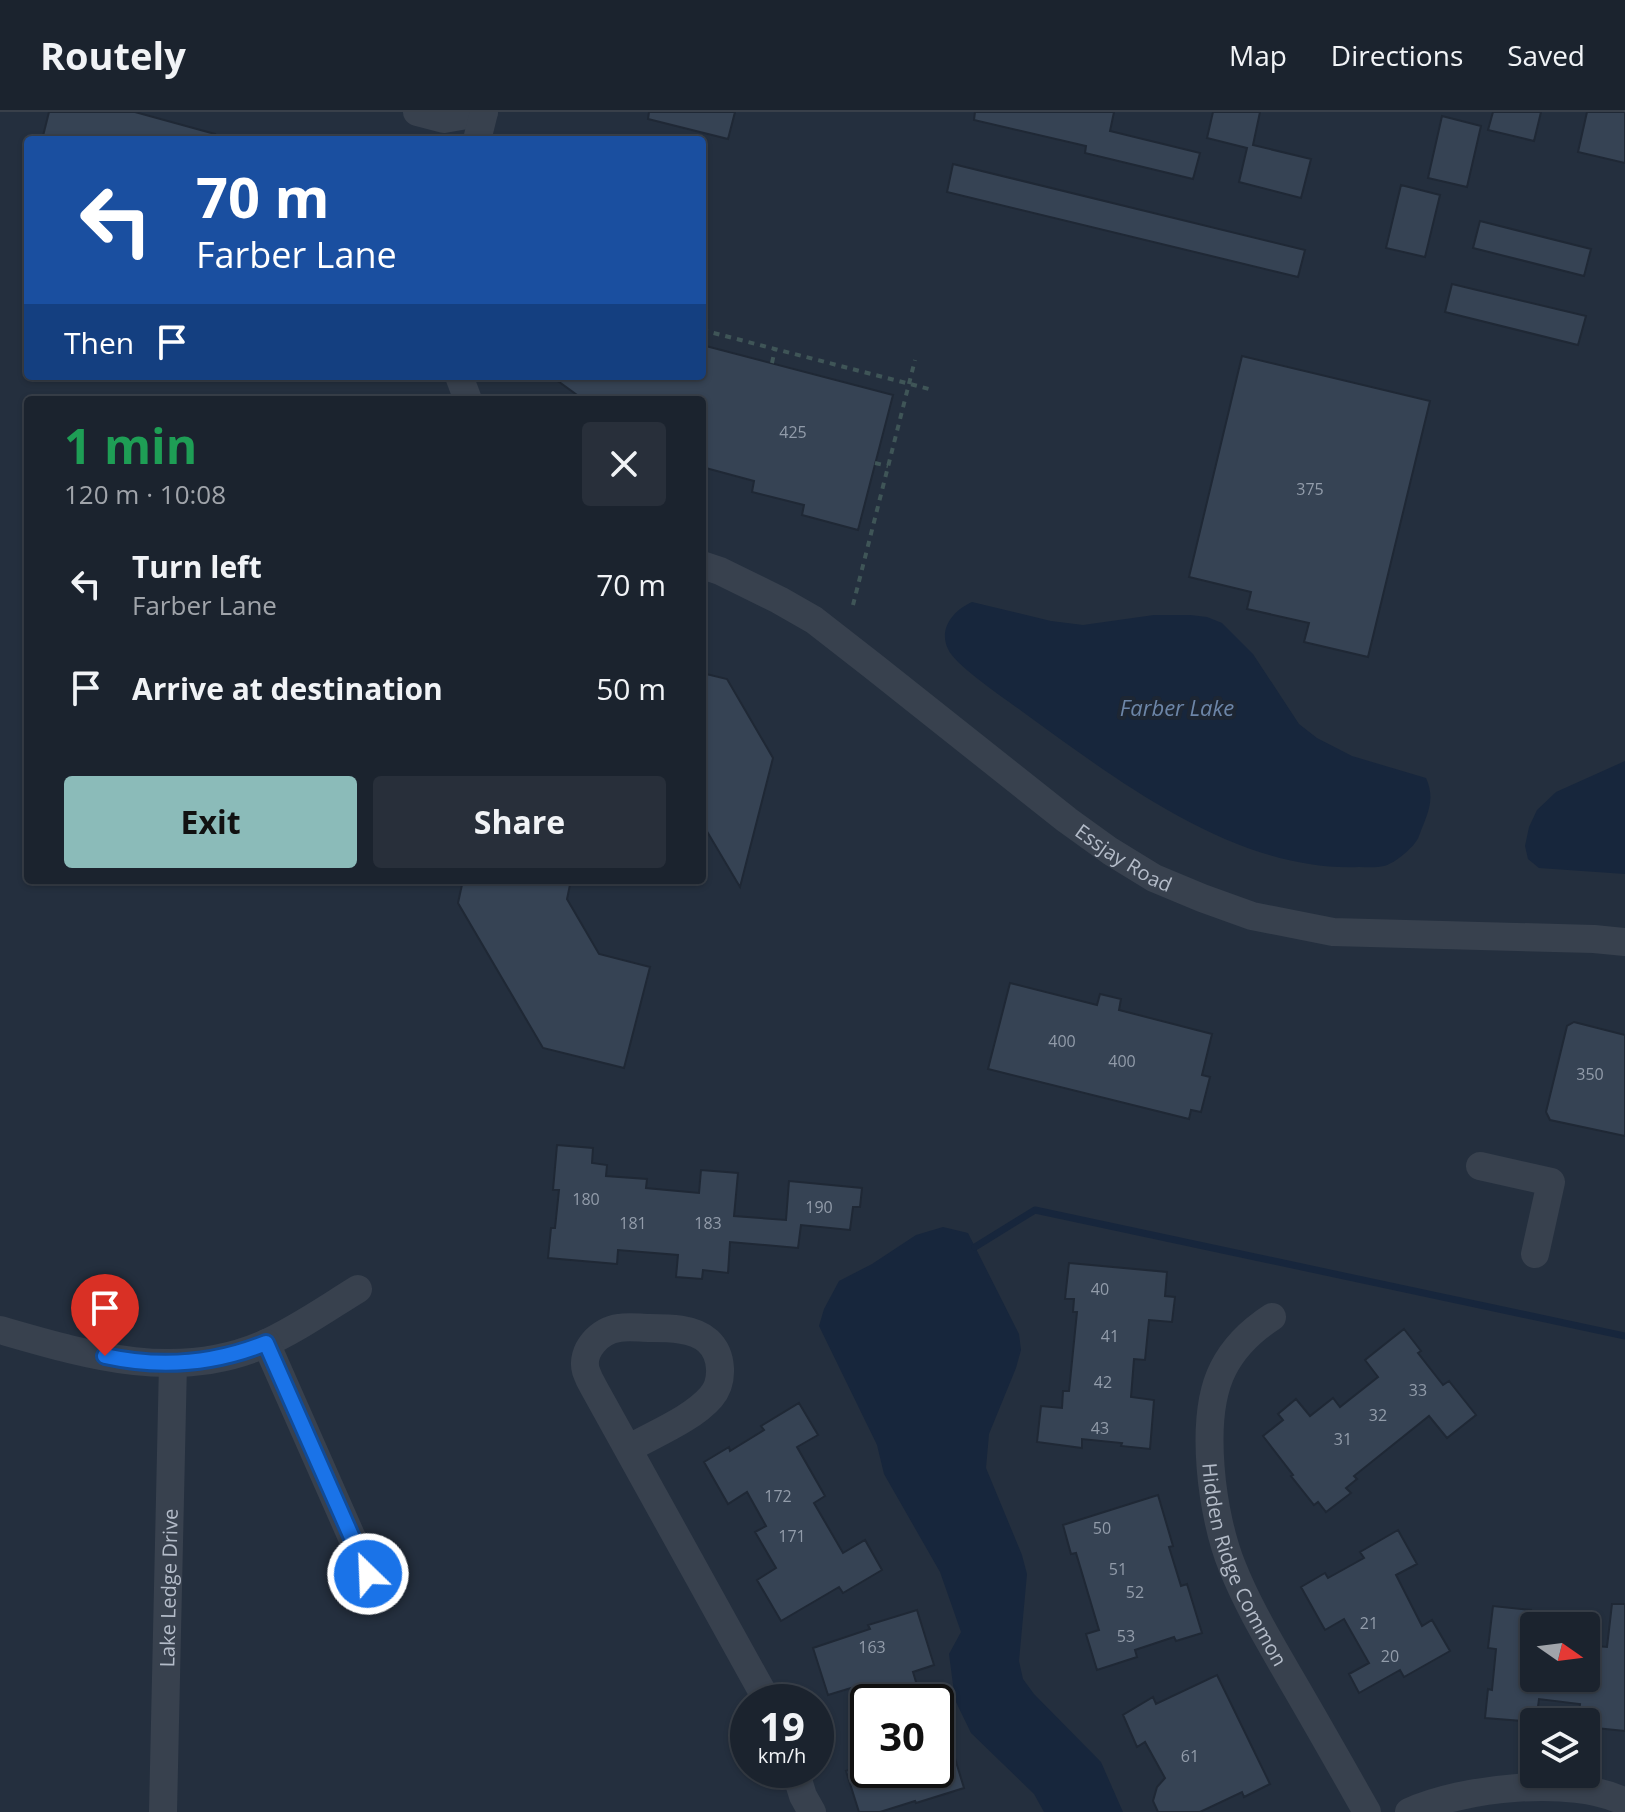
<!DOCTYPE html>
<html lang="en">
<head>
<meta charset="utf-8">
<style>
  body { margin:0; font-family:"Open Sans",sans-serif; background:#282f3a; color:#f1f3f6; height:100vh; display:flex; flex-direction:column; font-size:30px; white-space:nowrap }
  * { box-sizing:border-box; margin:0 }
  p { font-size:26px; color:#a0a4aa }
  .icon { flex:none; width:44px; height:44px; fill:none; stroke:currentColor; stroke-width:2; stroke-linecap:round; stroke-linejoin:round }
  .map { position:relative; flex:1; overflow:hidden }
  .side { position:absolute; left:24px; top:284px; width:682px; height:488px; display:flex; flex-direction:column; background:#1b232e; border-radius:8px; box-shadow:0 2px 6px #0004,0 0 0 2px #39404a }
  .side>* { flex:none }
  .guide { position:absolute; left:24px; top:24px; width:682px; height:244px; border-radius:8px; box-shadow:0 2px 6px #0004,0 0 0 2px #39404a; background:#1a4fa0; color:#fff; overflow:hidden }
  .needle { width:52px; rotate:104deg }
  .buttons { position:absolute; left:1520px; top:1500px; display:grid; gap:16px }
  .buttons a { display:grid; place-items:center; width:80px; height:80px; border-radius:8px; background:#1b232e; box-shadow:0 2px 6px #0004,0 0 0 2px #39404a; font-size:40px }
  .speed { position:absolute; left:730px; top:1572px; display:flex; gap:16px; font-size:40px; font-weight:700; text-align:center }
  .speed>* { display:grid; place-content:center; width:104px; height:104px; border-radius:50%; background:#1b232e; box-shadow:0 2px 6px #0004,0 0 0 2px #39404a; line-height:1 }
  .speed small { font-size:20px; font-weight:400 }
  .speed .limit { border:4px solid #111; border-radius:12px; background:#fff; color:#111 }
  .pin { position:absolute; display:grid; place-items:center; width:68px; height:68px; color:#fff; margin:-82px -34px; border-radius:50% 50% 50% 0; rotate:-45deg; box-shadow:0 0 8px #0007 }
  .pin .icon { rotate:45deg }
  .me { position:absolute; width:88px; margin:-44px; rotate:336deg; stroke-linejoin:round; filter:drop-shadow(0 0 6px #0008) }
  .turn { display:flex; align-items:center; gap:28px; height:168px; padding:0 40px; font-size:36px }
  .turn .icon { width:104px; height:104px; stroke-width:2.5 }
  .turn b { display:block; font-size:56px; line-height:68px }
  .then { display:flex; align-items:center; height:76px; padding:0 40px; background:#0003; gap:16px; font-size:30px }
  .round { display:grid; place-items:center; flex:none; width:84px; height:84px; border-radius:8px; background:#282f3a }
  .headline { display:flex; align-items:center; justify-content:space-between; height:136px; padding:0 40px }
  h1 { font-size:48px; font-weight:700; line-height:60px; color:#1e9e55 }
  .button { display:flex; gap:16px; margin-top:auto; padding:16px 40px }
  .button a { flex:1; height:92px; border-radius:8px; background:#8bbbb9; color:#111; font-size:32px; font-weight:700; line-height:92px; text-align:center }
  .button a+a { background:#282f3a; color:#f1f3f6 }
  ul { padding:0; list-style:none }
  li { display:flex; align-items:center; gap:24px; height:104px; padding:0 40px }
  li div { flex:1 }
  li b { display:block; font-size:30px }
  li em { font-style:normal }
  header { display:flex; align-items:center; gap:48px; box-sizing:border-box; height:112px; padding:0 40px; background:#1b232e; border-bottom:2px solid #39404a }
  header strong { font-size:38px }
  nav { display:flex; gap:44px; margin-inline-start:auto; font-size:28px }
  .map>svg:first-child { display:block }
  .water { fill:#17263c }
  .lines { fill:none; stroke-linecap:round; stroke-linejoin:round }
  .stream { stroke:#17263c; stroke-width:7 }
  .building { fill:#364354; stroke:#1f2835; stroke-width:2 }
  .path { stroke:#3f5557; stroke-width:4; stroke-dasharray:6 6; stroke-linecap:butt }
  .minor { stroke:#38414e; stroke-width:28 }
  .route-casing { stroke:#114b97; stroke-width:20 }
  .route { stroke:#1a73e8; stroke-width:14 }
  .labels { text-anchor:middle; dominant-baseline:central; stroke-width:8; stroke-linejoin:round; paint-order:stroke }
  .number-label { font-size:16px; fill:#929caa }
  .street-label { font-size:20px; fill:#b4bcc9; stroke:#1d2633 }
  .water-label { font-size:22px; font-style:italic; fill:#6d86a8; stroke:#1d2633 }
</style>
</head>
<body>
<header>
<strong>Routely</strong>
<nav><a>Map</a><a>Directions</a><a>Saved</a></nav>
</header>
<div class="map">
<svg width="1625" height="1700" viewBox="0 0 1625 1700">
  <rect width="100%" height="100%" fill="#242f3e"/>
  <path class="water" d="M972 490 1051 509 1083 513 1154 503H1190L1207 505 1222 511 1253 542 1299 612 1317 626 1352 644 1426 666C1436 688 1427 702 1419 724 1416 734 1394 752 1384 754 1376 756 1367 755 1359 755 1237 760 1121 671 1027 603 1010 590 955 554 948 537 938 516 954 498 972 490Z
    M1625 649V762L1539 756 1528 747 1525 734 1529 715 1537 698 1556 680Z
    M943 1115 968 1121 1019 1222 1021 1238 1016 1256 989 1322 986 1356 1022 1443 1027 1462 1019 1549 1023 1567 1034 1582 1101 1650 1123 1700H1044L1034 1682 971 1621 955 1588 949 1542 961 1520 940 1460 884 1362 877 1333 819 1214 824 1197 839 1169 872 1152 916 1123Z"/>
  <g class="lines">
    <path class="stream" d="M975 1135 1035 1098 1625 1224"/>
  </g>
  <path class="building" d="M49 0H135L215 22 214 28H42Z
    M649 0H735L728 27 648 7Z
    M975 0H1114L1110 19 1200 41 1193 67 1085 41 1086 34 974 8Z
    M1213 0H1260L1253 33 1311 47 1301 86 1239 70 1247 36 1207 26Z
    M1493 0H1541L1534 29 1488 18Z
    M1587 0H1625V51L1578 40Z
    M1442 4 1481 14 1467 75 1428 66Z
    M953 52 1305 138 1298 165 947 80Z
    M1401 73 1440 83 1425 145 1386 136Z
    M1480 109 1591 137 1584 164 1473 136Z
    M1452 172 1586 204 1578 233 1445 200Z
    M702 233 893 283 858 418 802 403 804 393 752 380 754 369 702 355V288H584L551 264H702Z
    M1242 244 1430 289 1368 545 1304 530 1309 511 1247 497 1251 480 1189 465Z
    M702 561 727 567 773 646 740 775 702 711Z
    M463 768H571L567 787 599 842 650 855 624 956 543 936 458 791Z
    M1010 871 1097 893 1100 882 1121 887 1119 898 1212 922 1202 963 1210 965 1201 1000 1191 998 1189 1007 988 957Z
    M1574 910 1625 923V1024L1550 1008 1546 1000 1567 914Z
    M557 1033 593 1036 592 1051 607 1053 606 1064 647 1067 646 1076 699 1081 701 1058 738 1061 734 1104 786 1108 789 1069 862 1076 860 1095H853L850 1118 801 1113 798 1136 730 1130 728 1161 703 1158 702 1167 676 1165 678 1143 618 1138 617 1152 548 1146 551 1116H555L559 1078H553Z
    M1069 1151 1167 1160 1165 1184 1175 1185 1172 1210 1149 1208 1145 1248 1134 1247 1131 1285 1154 1288 1150 1337 1121 1334 1122 1331 1082 1327V1336L1037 1330 1041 1294 1062 1296 1063 1279H1069L1077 1200H1073L1074 1187H1065Z
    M1404 1217 1421 1239 1418 1241 1443 1273 1449 1269 1476 1303 1447 1326 1429 1304 1354 1364 1357 1367 1346 1376 1351 1381 1326 1400 1318 1390 1314 1393 1291 1364 1293 1363 1263 1324 1283 1308 1278 1302 1296 1287 1310 1304 1333 1286 1340 1295 1378 1265 1365 1248Z
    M799 1291 818 1323 797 1335 825 1384 814 1391 843 1441 865 1428 882 1458 843 1481 839 1475 781 1509 757 1468 776 1456 755 1420 766 1414 747 1380 728 1392 704 1350 729 1335 730 1339 764 1318 761 1314Z
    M1158 1383 1173 1434 1169 1435 1181 1474 1187 1472 1202 1521 1176 1529 1174 1525 1135 1538 1137 1545 1097 1558 1086 1522 1099 1518 1076 1441 1071 1442 1063 1413Z
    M1398 1418 1417 1452 1396 1463 1422 1514 1432 1508 1450 1539 1404 1565 1400 1558 1359 1581 1349 1562 1369 1551 1344 1507 1325 1518 1301 1475 1325 1461 1328 1466 1364 1446 1360 1440Z
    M1612 1492H1625V1619L1586 1615V1610H1578L1580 1592 1539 1587 1536 1610 1485 1606 1488 1577 1492 1578 1496 1537 1488 1536 1493 1494 1531 1498 1527 1533 1534 1534V1566H1586V1538L1596 1539V1534L1607 1535Z
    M917 1498 934 1553 913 1560 922 1590H855L851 1576 828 1583 813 1536 870 1517 868 1513Z
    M1217 1563 1270 1672 1244 1685 1242 1680 1200 1700H1158L1153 1689 1157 1675 1165 1666 1145 1630 1137 1635 1123 1603 1153 1585 1156 1592Z
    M953 1640 964 1676 916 1691 915 1689 880 1700H859L846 1659 868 1652V1658H936V1645Z"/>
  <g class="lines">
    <path class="path" d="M702 218 933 278
      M772 251 775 237
      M875 351 888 354
      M853 493 915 248"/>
    <g class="minor">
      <path d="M417 0 444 7 484 0"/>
      <path d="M477 28 484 0"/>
      <path d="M459 264 468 288"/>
      <path id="s1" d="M702 453 720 459 779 488 814 508 873 554 1067 708 1110 739 1154 766 1202 786 1252 804 1333 820 1594 827 1625 830"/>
      <path d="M1480 1054 1551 1070 1535 1142"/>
      <path id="s2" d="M1272 1205C1252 1218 1234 1235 1223 1257 1198 1306 1212 1405 1232 1454 1247 1492 1268 1527 1288 1562 1315 1608 1341 1654 1367 1700"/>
      <path d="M0 1218C87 1243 175 1270 262 1233 296 1218 327 1196 358 1177"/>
      <path d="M266 1231 368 1462"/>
      <path d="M628 1337C654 1322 692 1307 711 1285 724 1270 723 1243 708 1229 694 1216 668 1216 650 1216 640 1216 629 1214 619 1216 600 1218 580 1239 586 1259 588 1265 591 1271 594 1276L768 1590"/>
      <path d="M795 1658 803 1684 812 1700"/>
      <path id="s3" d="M163 1700 173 1251"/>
      <path d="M1409 1700C1462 1676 1572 1663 1625 1690"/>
    </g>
  </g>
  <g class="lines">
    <g class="route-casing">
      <path id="route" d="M105 1244C159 1256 214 1252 266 1231L368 1462"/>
    </g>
    <use href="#route" class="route"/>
  </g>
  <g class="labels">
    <g class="number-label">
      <text x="793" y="320">425</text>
      <text x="1310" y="377">375</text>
      <text x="1062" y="929">400</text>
      <text x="1122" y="949">400</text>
      <text x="1590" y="962">350</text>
      <text x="586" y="1087">180</text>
      <text x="819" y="1095">190</text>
      <text x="633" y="1111">181</text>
      <text x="708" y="1111">183</text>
      <text x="1100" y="1177">40</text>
      <text x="1110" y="1224">41</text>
      <text x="1103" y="1270">42</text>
      <text x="1418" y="1278">33</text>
      <text x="1378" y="1303">32</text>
      <text x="1100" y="1316">43</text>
      <text x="1343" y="1327">31</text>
      <text x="778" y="1384">172</text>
      <text x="1102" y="1416">50</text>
      <text x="792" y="1424">171</text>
      <text x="1118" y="1457">51</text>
      <text x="1135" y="1480">52</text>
      <text x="1369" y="1511">21</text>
      <text x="1126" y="1524">53</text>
      <text x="872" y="1535">163</text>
      <text x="1390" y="1544">20</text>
      <text x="1190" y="1644">61</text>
    </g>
    <g class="street-label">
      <text stroke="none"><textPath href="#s1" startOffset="516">Essjay Road</textPath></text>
      <text stroke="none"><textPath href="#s2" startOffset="276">Hidden Ridge Common</textPath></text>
      <text stroke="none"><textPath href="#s3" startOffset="224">Lake Ledge Drive</textPath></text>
    </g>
    <g class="water-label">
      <text x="1177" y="595">Farber Lake</text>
    </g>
  </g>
</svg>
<div class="buttons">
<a><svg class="needle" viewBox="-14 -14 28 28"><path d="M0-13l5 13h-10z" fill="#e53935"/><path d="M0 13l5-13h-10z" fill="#a0a4aa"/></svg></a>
<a><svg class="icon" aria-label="layers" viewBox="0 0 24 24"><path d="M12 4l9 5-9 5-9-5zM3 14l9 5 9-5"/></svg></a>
</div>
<div class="speed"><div>19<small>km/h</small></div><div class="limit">30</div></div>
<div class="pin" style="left:105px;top:1244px;background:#d93025"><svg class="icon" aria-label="arrive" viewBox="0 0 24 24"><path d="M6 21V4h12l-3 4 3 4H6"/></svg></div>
<svg class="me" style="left:368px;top:1462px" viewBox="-20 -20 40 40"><circle r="17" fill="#1a73e8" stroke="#fff" stroke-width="3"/><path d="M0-11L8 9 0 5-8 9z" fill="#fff"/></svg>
<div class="guide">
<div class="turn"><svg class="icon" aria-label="left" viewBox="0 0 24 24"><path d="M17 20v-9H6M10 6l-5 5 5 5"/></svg><div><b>70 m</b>Farber Lane</div></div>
<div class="then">Then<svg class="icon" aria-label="arrive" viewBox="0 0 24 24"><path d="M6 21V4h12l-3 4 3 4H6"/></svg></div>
</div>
<section class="side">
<div class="headline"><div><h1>1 min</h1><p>120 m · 10:08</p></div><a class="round"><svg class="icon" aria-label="close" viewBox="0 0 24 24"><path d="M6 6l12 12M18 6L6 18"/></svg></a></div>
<ul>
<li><svg class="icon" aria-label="left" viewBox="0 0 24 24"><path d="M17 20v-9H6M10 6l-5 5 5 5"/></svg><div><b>Turn left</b><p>Farber Lane</p></div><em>70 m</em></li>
<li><svg class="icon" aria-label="arrive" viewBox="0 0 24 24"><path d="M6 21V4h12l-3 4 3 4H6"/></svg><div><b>Arrive at destination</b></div><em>50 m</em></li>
</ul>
<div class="button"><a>Exit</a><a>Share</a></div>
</section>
</div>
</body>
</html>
